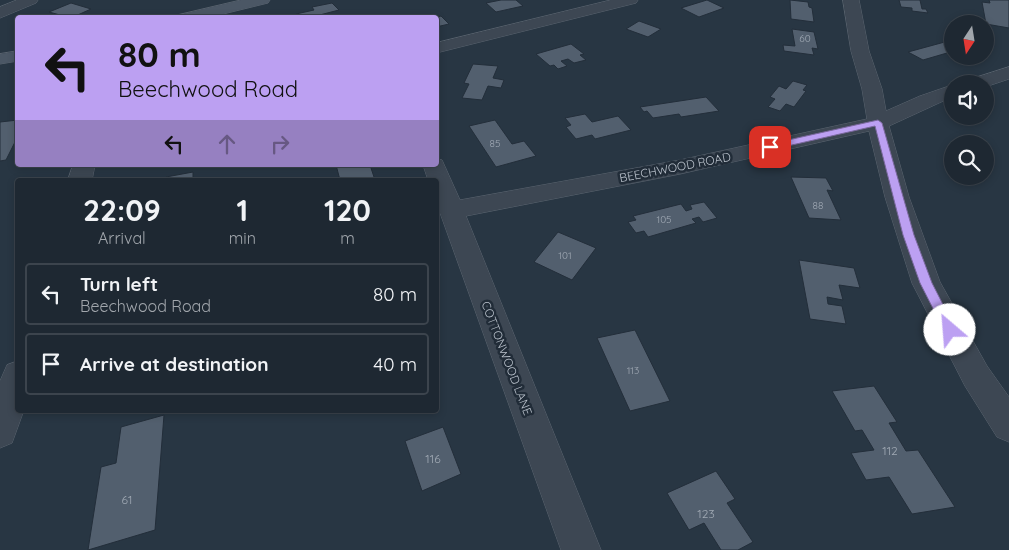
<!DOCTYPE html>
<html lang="en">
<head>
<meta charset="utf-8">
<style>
  body { margin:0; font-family:Quicksand,sans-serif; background:#26303a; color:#f1f3f6; height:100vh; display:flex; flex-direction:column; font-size:19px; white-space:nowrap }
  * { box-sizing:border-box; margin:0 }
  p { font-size:16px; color:#a1a6ac }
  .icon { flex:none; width:28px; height:28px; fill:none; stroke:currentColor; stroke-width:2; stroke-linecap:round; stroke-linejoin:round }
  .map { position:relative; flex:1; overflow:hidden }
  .sheet { position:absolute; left:15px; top:178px; width:424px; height:235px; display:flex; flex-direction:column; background:#1e2832; border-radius:5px; box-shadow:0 2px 8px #0003,0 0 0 1px #3c444d }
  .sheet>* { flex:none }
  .guide { position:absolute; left:15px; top:15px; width:424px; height:152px; border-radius:5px; box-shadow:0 2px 8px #0003,0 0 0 1px #3c444d; background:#bca0f2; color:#111; overflow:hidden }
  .needle { width:32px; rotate:192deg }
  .controls { position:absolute; left:944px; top:15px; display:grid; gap:10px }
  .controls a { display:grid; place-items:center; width:50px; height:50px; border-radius:50%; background:#1e2832; box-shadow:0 2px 8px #0003,0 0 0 1px #3c444d; font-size:25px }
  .pin { position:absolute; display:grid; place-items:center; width:42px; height:42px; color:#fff; margin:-21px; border-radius:10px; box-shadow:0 2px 8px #0006 }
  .me { position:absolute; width:55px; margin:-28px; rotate:333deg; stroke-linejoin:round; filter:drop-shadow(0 0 4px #0008) }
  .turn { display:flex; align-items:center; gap:18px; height:105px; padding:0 20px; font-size:22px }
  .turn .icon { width:65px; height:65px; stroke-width:2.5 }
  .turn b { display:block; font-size:35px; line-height:42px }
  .lanes { display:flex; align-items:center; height:48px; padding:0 20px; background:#0003; justify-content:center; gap:25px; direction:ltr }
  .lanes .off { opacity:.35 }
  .eta { display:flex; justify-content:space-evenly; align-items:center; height:85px; text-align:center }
  .eta b { font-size:30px; font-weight:700; line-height:35px }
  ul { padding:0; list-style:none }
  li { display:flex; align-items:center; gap:15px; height:62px; margin:0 10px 8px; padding:0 10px; border:2px solid #3c444d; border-radius:5px }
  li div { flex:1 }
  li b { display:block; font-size:19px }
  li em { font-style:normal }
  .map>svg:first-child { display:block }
  .building { fill:#525f6e; stroke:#232e3a }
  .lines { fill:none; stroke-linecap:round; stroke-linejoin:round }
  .street-casing { stroke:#5b6570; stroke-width:1 }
  .secondary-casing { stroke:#5b6570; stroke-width:1 }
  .street { fill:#3d4753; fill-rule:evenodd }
  .secondary { fill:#4b5765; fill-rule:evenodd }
  .route { fill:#bca0f2; stroke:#7a689d }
  .labels { text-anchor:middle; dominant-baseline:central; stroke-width:5; stroke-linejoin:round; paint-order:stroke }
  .number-label { font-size:10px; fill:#a0a9b4 }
  .street-label { font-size:12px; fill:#bac2cc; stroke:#212c38 }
  .near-number-label { font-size:12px; fill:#a0a9b4 }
</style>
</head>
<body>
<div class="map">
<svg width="1009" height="550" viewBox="0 0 1009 550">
  <rect width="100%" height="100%" fill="#283643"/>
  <path class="building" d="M501 0H516L523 6 496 12 486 3Z
    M707 0 724 8 699 17 681 8Z
    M790 0 808 2 809 7 812 8 814 22 791 19Z
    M899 0H920L922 9H926L928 13 912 11V8L901 7Z
    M989 0H1009V28L986 24 982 2 990 3Z
    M71 3 91 9 71 18 49 12Z
    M332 3 339 10 308 18H299L296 14 314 10 312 7Z
    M441 16 449 24 436 27V18H434Z
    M639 21 661 29 648 37 626 29Z
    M792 29 814 32 818 49 812 48 814 55 784 51 783 45 795 46Z
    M952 40V56L947 53 923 60 908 52Z
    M571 44 584 54 580 55 586 60 574 63 568 59 561 61 567 66 558 69 554 65 550 66 536 54Z
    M473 64 498 66 493 78 504 80 501 88 488 86 482 100 462 98 469 84 464 83Z
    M793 81 807 85 803 90 806 91 794 107 786 104 780 111 768 107 775 99 770 97 779 86 786 89Z
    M706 97 719 111 681 117 679 114 653 118 647 111 644 112 640 107Z
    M585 114 592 122 618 116 631 130 595 139 592 135 576 139 566 127 571 125 565 118Z
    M18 120V136L6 160 0 161V122Z
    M495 120 512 144 524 141 536 156 496 167 469 126Z
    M336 165H370L375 180H340Z
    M193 172V180H166V177Z
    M791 177 826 178 833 191 827 190 841 220 809 218Z
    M704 202 717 218 703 222 699 217 692 219 696 223 648 237 644 231 636 233 628 222 636 220 633 216 681 204 686 211 692 209 690 205Z
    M558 232 596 248 572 280 534 262Z
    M799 260 854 268 860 288 839 285 843 300 827 297 828 304 842 306 846 324 810 319Z
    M635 330 670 401 630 411 597 338Z
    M874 386 897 422 889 423 906 451 918 450 955 507 912 514 889 477 866 480 851 453 874 450 862 430 855 431 832 391Z
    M164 415 155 530 88 550 101 467 116 463 121 427Z
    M443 427 461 474 422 491 405 441Z
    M716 471 735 499 727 503 753 542 738 550H721L704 523 689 530 667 493Z"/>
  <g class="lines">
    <g class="street-casing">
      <path id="street" d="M17 0H38L36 3 0 18V7Z
        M611 0H638L636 3 436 53V43Z
        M843 0H859L869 51 882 89 886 111 920 96 952 85V97L889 126 909 197 940 282 987 366 1009 397V442L997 437 965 386 912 283 885 197 869 131 680 174 466 216 601 550H561L439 210 436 203V180H428L423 165H436V158L442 160 460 200 680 160 867 119 862 89 851 51Z
        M1009 67V79L985 87V84H966L968 80Z
        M73 165H95L92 180H68Z
        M18 361V410H24L12 443 0 448V381L7 365Z"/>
    </g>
    <g class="secondary-casing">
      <path id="secondary" d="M241 0H270L268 3 207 18H176L178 15Z
        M18 51V61L0 64V54Z"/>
    </g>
    <use href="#street" class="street"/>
    <use href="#secondary" class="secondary"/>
  </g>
  <path class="route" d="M878 120 882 123 914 235 932 283 956 330 954 334H946L920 283 903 235 875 126 770 150 766 147 770 144Z"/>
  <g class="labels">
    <g class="number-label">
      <text x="805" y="38">60</text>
      <text x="495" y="143">85</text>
      <text x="818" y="205">88</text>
      <text x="664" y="219">105</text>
      <text x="565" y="255">101</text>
      <text x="633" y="370">113</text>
    </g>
    <g class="street-label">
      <text transform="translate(675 167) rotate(-11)">BEECHWOOD ROAD</text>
      <text transform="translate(507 358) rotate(69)">COTTONWOOD LANE</text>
    </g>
    <g class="near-number-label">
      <text x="890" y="450">112</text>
      <text x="433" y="458">116</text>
      <text x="127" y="499">61</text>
      <text x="706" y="513">123</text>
    </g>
  </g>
</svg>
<div class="controls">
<a><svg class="needle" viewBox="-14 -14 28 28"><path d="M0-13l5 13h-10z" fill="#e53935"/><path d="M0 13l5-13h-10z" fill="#a1a6ac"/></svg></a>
<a><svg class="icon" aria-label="sound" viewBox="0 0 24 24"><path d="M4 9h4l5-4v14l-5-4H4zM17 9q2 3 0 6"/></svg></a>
<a><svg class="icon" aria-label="search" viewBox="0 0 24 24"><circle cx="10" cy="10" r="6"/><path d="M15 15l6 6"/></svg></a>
</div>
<div class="pin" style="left:770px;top:147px;background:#d93025"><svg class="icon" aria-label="arrive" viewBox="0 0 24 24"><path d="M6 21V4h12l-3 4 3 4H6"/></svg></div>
<svg class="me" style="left:950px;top:330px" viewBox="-20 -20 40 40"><circle r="19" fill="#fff"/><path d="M0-13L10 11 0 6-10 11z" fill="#bca0f2"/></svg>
<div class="guide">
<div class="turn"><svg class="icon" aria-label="left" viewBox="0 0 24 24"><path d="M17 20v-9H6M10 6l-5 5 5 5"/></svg><div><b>80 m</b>Beechwood Road</div></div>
<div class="lanes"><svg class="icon" aria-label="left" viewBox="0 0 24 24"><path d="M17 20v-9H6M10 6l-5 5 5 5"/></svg><svg class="icon off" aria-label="ahead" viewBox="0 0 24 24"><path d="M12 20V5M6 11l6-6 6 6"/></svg><svg class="icon off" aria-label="right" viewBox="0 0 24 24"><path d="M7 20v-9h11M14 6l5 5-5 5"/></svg></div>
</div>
<section class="sheet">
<div class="eta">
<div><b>22:09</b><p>Arrival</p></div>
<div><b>1</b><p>min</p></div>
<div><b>120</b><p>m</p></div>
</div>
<ul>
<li><svg class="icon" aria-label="left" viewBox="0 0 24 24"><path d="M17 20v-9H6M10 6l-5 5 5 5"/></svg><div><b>Turn left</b><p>Beechwood Road</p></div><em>80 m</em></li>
<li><svg class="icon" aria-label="arrive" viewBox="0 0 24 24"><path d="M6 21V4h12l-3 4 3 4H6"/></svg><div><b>Arrive at destination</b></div><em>40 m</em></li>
</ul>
</section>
</div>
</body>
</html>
